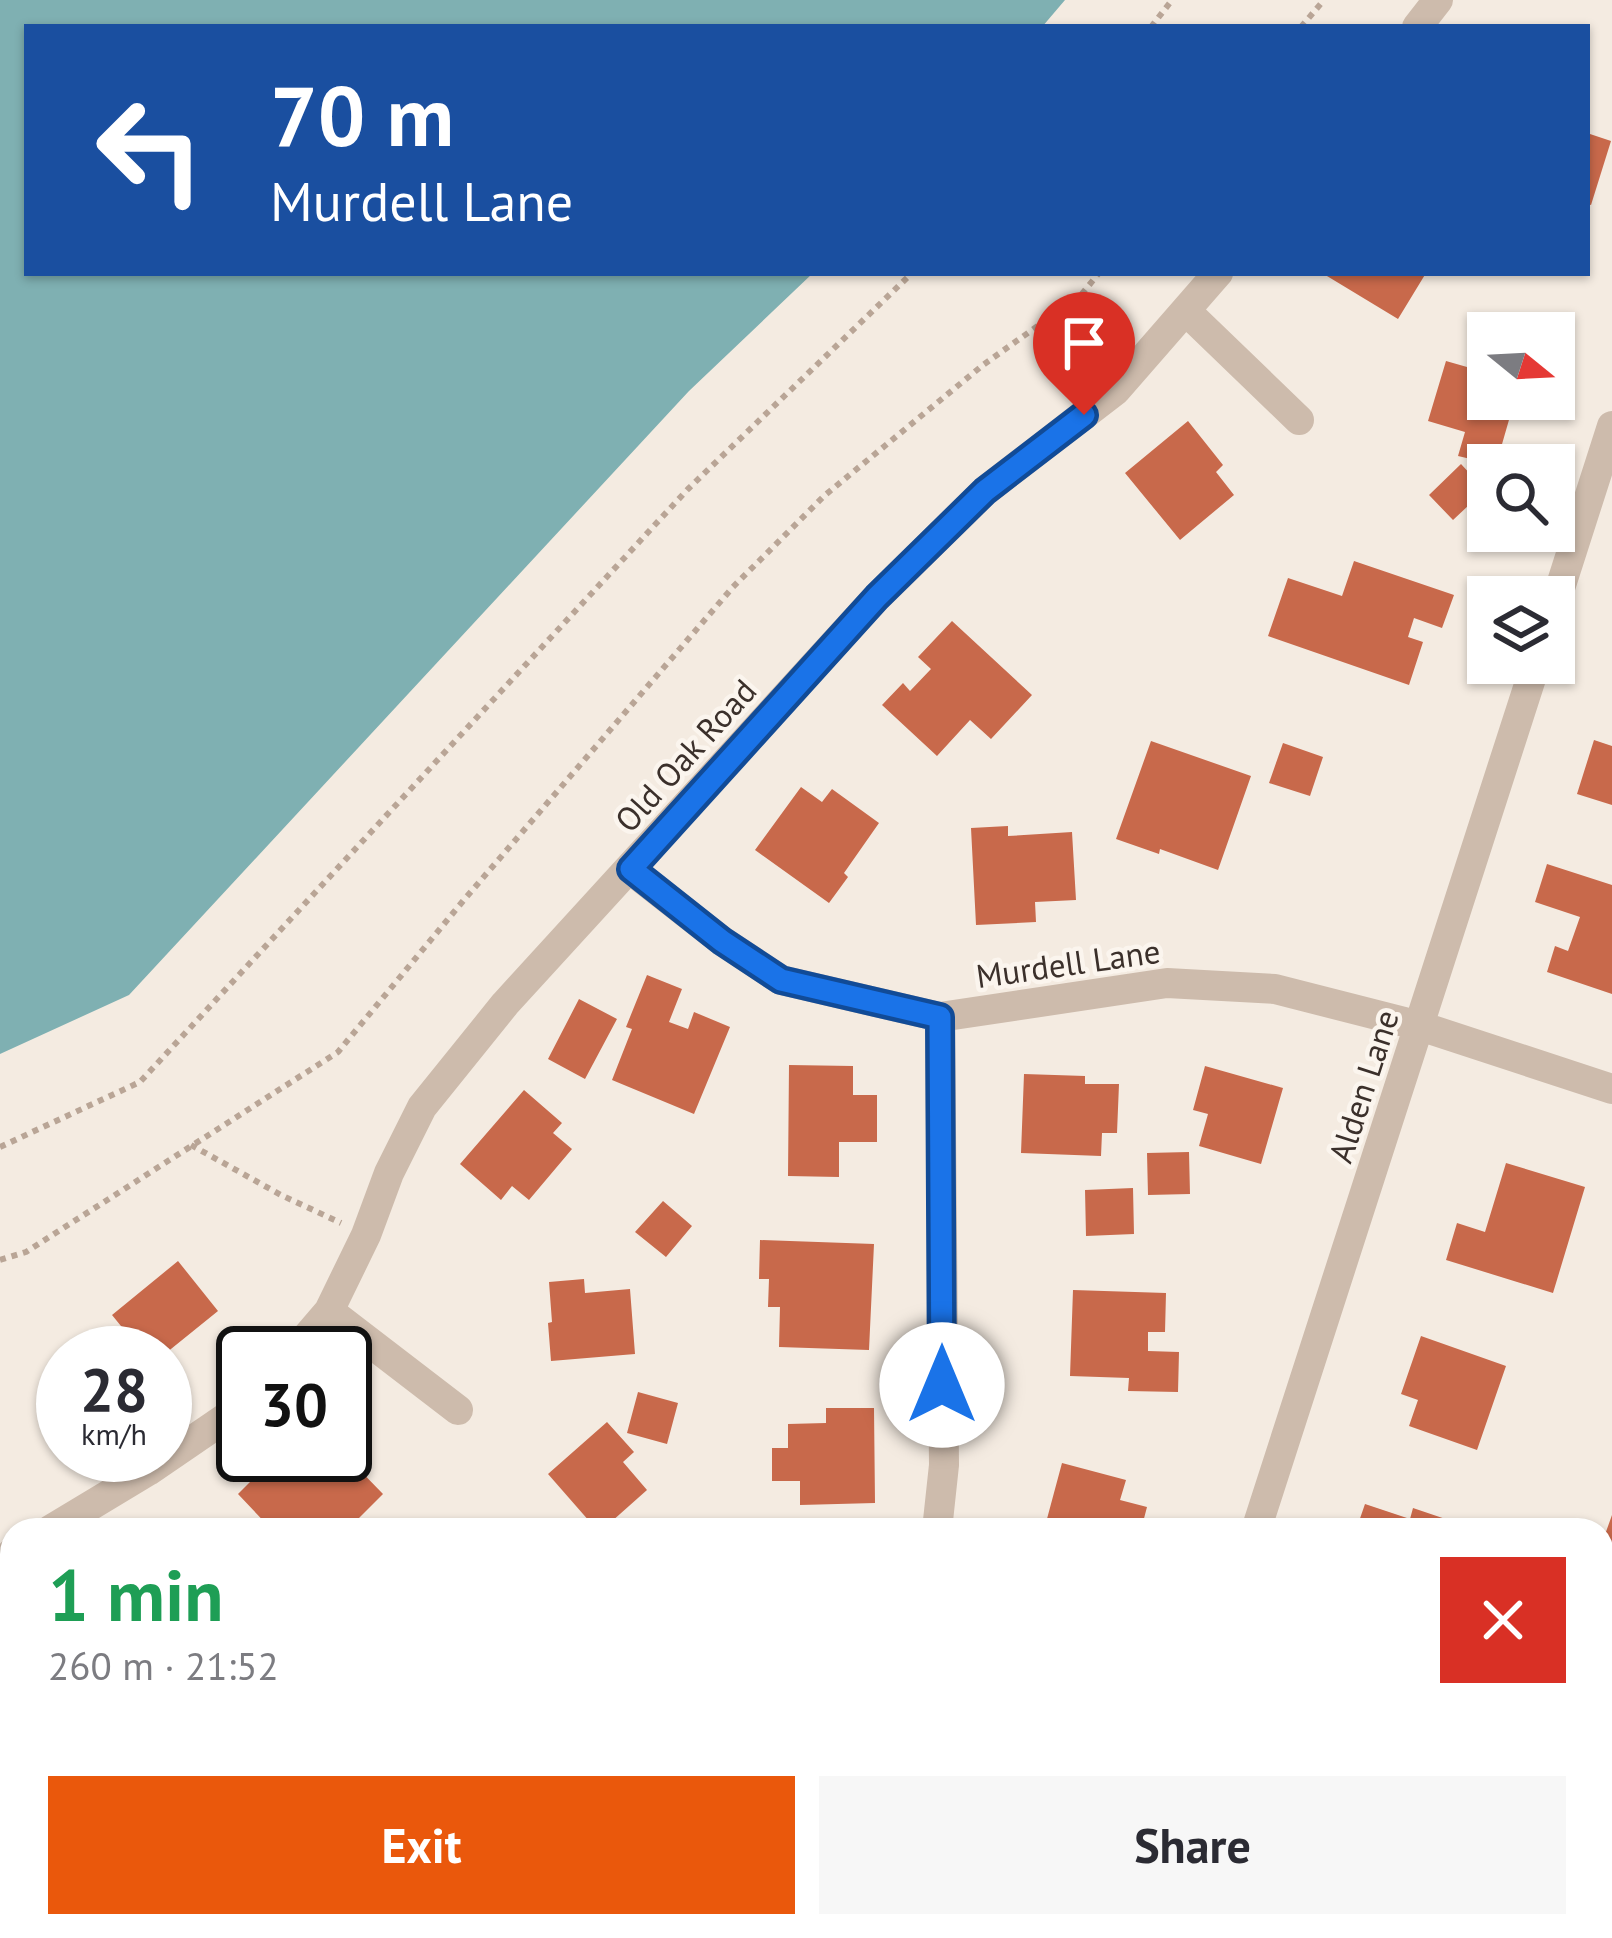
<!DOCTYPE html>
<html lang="en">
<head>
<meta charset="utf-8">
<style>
  body { margin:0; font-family:"PT Sans",sans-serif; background:#f7f7f7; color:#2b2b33; height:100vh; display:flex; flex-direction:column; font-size:45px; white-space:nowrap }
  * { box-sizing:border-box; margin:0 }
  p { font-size:39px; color:#7c7c81 }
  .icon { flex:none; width:66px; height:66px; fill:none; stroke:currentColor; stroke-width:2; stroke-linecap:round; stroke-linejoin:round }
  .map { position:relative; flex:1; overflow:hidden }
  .side { position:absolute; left:0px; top:1518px; width:1614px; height:420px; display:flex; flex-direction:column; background:#fff; border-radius:36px 36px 0 0; box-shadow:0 3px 9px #0004 }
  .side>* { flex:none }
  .banner { position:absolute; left:24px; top:24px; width:1566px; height:252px; border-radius:0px; box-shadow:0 3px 9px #0004; background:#1a4fa0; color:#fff; overflow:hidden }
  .needle { width:78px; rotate:108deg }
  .tools { position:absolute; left:1467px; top:312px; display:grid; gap:24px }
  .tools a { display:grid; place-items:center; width:108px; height:108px; border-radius:0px; background:#fff; box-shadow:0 3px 9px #0004; font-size:60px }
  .speed { position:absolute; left:36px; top:1326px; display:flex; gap:24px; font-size:60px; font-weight:700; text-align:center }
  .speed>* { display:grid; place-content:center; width:156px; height:156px; border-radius:50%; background:#fff; box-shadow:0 3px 9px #0004; line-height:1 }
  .speed small { font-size:30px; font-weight:400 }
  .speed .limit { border:6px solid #111; border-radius:18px; background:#fff; color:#111 }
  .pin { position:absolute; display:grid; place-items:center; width:102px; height:102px; color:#fff; margin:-123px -51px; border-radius:50% 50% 50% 0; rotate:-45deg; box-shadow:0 0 12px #0007 }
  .pin .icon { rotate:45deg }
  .me { position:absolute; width:132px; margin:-66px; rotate:0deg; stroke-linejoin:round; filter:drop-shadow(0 0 9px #0008) }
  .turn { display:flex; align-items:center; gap:42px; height:252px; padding:0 48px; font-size:54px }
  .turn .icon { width:156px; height:156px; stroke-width:2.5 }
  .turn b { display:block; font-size:84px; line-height:102px }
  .round { display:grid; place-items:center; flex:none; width:126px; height:126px; border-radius:0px; background:#f7f7f7 }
  .head { display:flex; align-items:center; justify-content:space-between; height:204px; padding:0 48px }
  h1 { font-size:72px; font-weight:700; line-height:90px; color:#1e9e55 }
  .primary-button { display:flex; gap:24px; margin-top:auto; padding:24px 48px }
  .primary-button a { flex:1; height:138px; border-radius:0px; background:#ea580c; color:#fff; font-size:48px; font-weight:700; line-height:138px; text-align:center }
  .primary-button a+a { background:#f7f7f7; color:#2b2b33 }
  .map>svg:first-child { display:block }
  .water { fill:#7fb0b2 }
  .building { fill:#c8694b }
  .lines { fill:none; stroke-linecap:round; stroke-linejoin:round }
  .path { stroke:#b9a596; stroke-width:6; stroke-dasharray:6 6; stroke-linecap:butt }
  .minor { stroke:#cdbbac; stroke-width:30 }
  .route-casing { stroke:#114b97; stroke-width:30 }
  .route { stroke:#1a73e8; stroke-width:21 }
  .labels { text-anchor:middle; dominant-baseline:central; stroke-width:9; stroke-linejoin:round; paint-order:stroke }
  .street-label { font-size:33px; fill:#3b302b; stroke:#fbf5ee }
</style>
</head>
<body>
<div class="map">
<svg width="1612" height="1938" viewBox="0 0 1612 1938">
  <rect width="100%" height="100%" fill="#f4ebe1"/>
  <path class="water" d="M0 0H1065L1042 27H27V273H813L689 391 129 995 0 1054Z"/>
  <path class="building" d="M1587 133 1611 141 1591 205 1587 204Z
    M1322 273H1426L1398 319Z
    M1446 361 1488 373V399H1515L1496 465 1458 456 1465 432 1428 421Z
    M1188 421 1223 465 1216 472 1234 495 1180 540 1125 473Z
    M1461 464 1485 490 1453 520 1429 495Z
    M1354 561 1454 595 1442 628 1414 618 1408 637 1423 642 1409 685 1268 636 1288 578 1342 596Z
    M952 621 1032 695 991 739 970 720 937 756 882 705 903 683 910 691 931 669 918 657Z
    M1594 740 1612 746V805L1577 794Z
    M1151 741 1251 776 1218 870 1160 849 1159 854 1116 839Z
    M1283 743 1323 757 1310 796 1269 783Z
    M801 787 822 802 832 789 879 823 844 873 848 877 829 903 755 850Z
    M1008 826V836L1072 832 1076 900 1035 902 1036 922 976 925 971 828Z
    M1547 864 1612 885V994L1547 972 1555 946 1568 951 1580 917 1535 902Z
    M647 975 682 989 669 1022 688 1029 694 1012 730 1027 694 1114 612 1080 632 1029 626 1027Z
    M579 999 617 1019 585 1079 548 1059Z
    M789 1065 853 1066V1095H877V1142H839V1177L788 1176Z
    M1205 1066 1283 1088 1261 1164 1199 1146 1208 1114 1193 1110Z
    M1024 1074 1085 1076V1084H1119L1117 1133H1102L1101 1156 1021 1153Z
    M524 1090 562 1123 553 1133 572 1149 529 1200 512 1186 501 1200 460 1164Z
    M1189 1152 1190 1194 1148 1195 1147 1153Z
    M1506 1163 1585 1187 1553 1293 1446 1260 1457 1223 1485 1232Z
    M1133 1188 1134 1234 1086 1236 1085 1190Z
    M663 1201 692 1226 666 1257 635 1232Z
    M760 1240 874 1244 869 1350 779 1347 780 1307H768L769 1279H759Z
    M178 1261 218 1311 166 1353H143L112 1315Z
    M584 1279 585 1293 630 1289 635 1354 551 1361 548 1323 552 1322 549 1282Z
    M1073 1290 1166 1293 1165 1332H1148V1351L1179 1352 1178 1392 1128 1391 1129 1378 1070 1376Z
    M1421 1336 1506 1366 1477 1450 1409 1426 1418 1400 1401 1394Z
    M638 1392 678 1403 667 1444 627 1433Z
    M826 1408H874L875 1503 800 1505V1481H772V1448H788V1424L826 1423Z
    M607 1422 634 1452 623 1462 647 1490 602 1530H597L548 1474Z
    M294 1455H345L383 1494 347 1530H272L238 1494 271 1461 279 1470Z
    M1062 1463 1126 1480 1120 1500 1147 1507 1141 1530H1044Z
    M1365 1504 1410 1519 1413 1508 1478 1530H1356Z
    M1612 1515V1567L1602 1564V1543Z
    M1602 1768 1612 1772V1799L1603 1827Z
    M643 1926H724L720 1938H639Z
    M915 1926H1005L1002 1938H923L912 1935Z
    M1446 1926H1477L1510 1938H1441Z"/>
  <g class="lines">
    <path class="path" d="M1151 27 1172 0
      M1301 27 1324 0
      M191 1145 281 1195 341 1223
      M0 1147 140 1082 688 489 912 273
      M0 1260 26 1252 338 1052 463 901 733 587 824 496 983 365 1081 295 1099 273"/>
    <path class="minor" d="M1417 27 1438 0
      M1186 311 1299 420
      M1554 607 1612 426
      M631 870 722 941 781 980 940 1017 1167 983 1275 989 1420 1026 1612 1089
      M329 1311 458 1410
      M293 1353 329 1311 366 1235 389 1173 422 1107 505 1004 877 597 985 491 1116 390 1218 273
      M50 1530 148 1471 243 1406
      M937 1530 944 1465 940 1017
      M1256 1530 1536 663
      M0 1564 12 1553
      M807 1938 811 1926
      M1123 1938 1127 1926"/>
  </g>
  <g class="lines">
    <g class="route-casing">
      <path id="route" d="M942 1385 940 1017 781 980 722 941 631 869 877 597 985 491 1084 415"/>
    </g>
    <use href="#route" class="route"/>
  </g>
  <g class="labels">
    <g class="street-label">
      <text transform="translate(685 755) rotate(-48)">Old Oak Road</text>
      <text transform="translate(1068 963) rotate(-8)">Murdell Lane</text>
      <text transform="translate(1363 1086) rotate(-72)">Alden Lane</text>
    </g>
  </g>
</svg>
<div class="tools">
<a><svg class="needle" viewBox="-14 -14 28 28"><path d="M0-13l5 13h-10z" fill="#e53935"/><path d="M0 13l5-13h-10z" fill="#7c7c81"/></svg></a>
<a><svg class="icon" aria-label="search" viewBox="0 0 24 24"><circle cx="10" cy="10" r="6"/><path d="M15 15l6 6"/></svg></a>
<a><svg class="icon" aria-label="layers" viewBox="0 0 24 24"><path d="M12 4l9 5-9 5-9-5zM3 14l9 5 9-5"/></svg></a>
</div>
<div class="speed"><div>28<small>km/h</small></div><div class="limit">30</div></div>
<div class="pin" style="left:1084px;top:415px;background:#d93025"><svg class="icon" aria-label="arrive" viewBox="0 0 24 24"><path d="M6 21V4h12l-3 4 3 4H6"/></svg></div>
<svg class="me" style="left:942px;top:1385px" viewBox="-20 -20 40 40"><circle r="19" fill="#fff"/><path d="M0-13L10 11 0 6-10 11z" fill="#1a73e8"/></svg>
<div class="banner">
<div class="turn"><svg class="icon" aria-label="left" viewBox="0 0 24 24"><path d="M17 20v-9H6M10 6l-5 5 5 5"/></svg><div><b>70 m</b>Murdell Lane</div></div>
</div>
<section class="side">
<div class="head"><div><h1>1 min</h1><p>260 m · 21:52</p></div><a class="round" style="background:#d93025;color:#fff"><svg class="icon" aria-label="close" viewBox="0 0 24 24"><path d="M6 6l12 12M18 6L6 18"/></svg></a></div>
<div class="primary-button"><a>Exit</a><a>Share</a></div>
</section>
</div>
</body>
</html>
